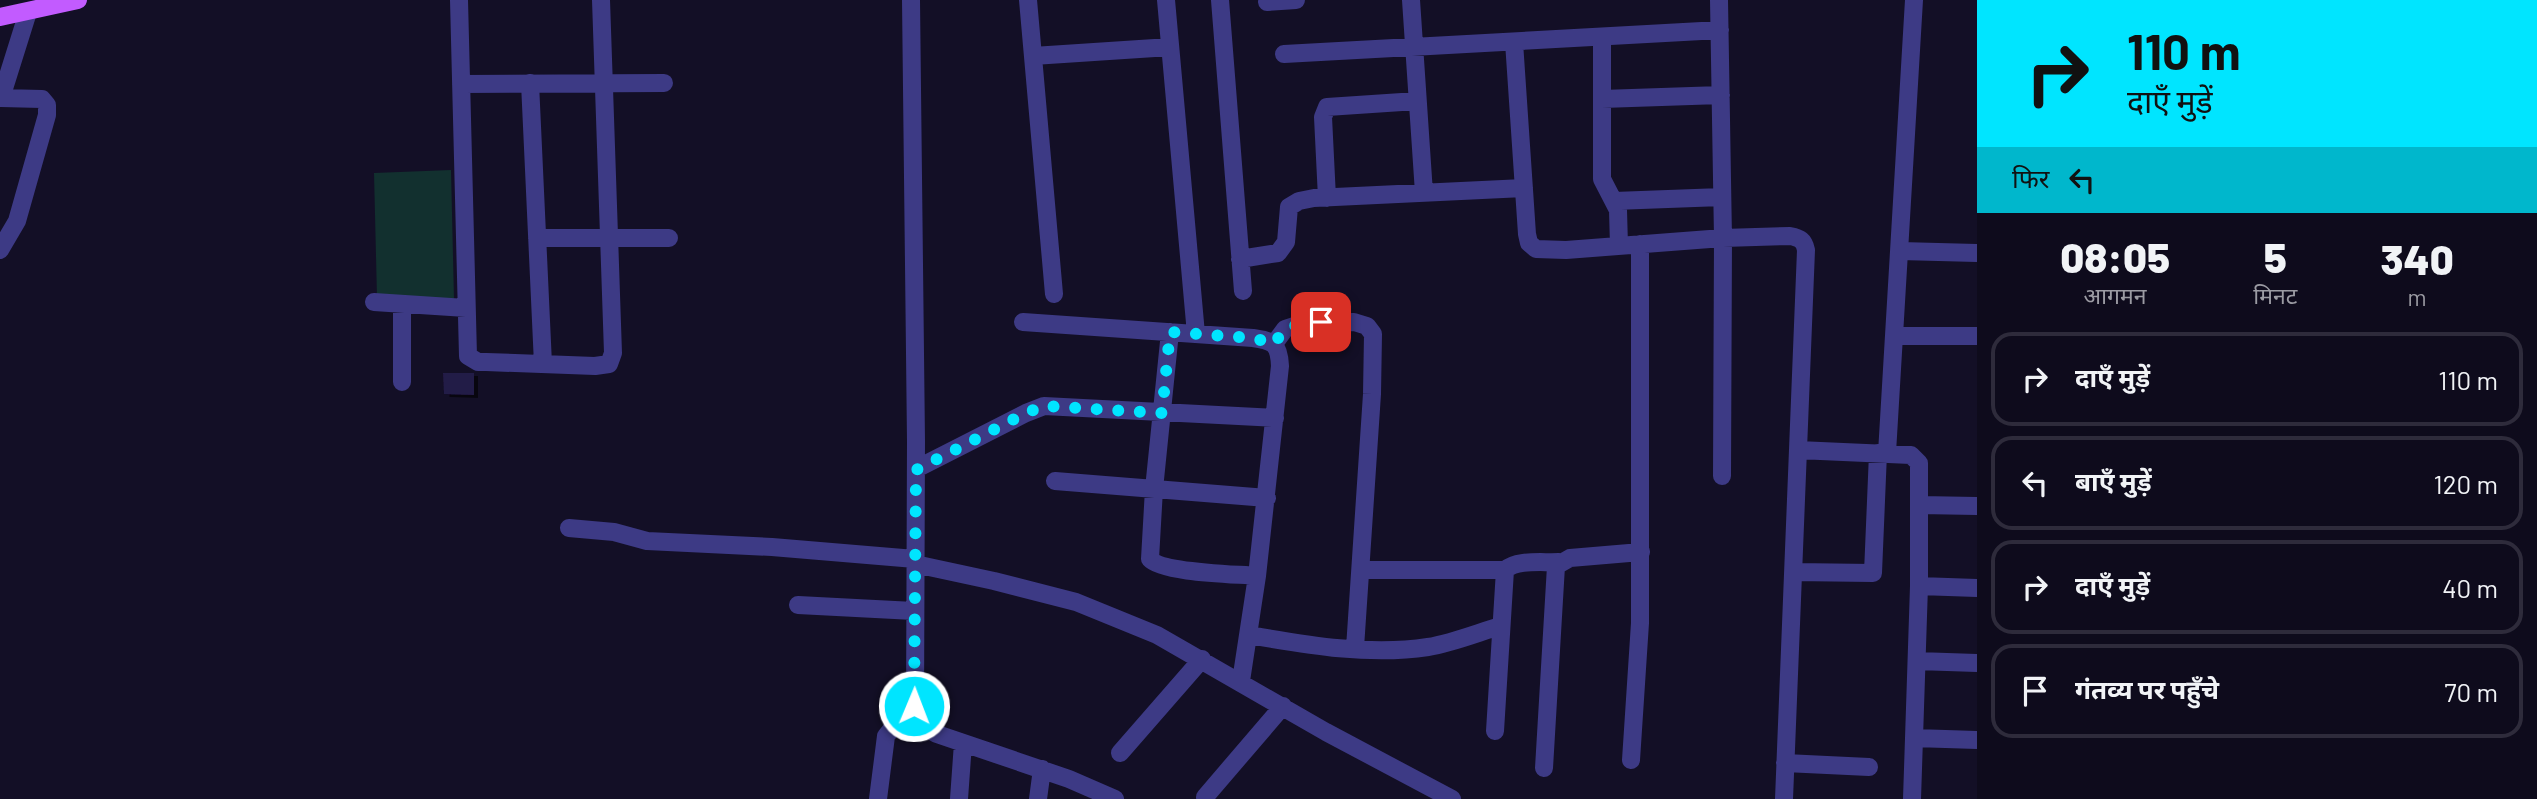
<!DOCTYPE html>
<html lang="hi">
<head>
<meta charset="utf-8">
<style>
  body { margin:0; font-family:Barlow,"Noto Sans Devanagari",sans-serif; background:#171425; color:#f1f3f6; height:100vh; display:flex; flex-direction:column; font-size:26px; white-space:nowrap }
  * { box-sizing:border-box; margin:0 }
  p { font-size:23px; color:#9b9ba3 }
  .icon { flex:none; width:38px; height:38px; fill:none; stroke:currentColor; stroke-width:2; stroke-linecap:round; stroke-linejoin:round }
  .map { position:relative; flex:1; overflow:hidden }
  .drawer { display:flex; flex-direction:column; background:#0e0b1c; width:560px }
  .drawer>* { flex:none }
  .hud { background:#00e5ff; color:#111; overflow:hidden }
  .pin { position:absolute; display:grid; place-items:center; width:60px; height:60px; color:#fff; margin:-30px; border-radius:14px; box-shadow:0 4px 10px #0006 }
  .me { position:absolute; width:77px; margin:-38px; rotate:1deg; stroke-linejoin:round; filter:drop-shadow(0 0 5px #0008) }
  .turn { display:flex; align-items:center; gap:24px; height:147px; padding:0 35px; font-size:32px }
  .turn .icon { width:91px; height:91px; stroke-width:2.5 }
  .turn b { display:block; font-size:49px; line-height:60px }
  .then { display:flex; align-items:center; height:66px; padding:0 35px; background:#0003; gap:14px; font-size:26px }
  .eta { display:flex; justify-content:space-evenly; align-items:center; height:119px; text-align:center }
  .eta b { font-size:42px; font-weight:800; line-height:49px }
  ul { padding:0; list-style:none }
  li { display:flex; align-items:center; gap:21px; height:94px; margin:0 14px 10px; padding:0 21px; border:4px solid #2e2b3b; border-radius:21px }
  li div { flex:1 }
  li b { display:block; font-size:26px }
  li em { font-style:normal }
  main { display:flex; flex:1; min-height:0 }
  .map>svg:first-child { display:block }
  .green { fill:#12302f }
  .building { fill:#241b47; filter:url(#shadow) }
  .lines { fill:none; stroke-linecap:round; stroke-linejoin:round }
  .minor { stroke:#3d3a85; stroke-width:18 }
  .major { stroke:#c25bff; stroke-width:18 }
  .route { stroke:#00e5ff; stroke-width:12; stroke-dasharray:0 21.6 }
</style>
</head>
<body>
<main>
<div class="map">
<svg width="1977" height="799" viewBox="0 0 1977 799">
  <defs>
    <filter id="shadow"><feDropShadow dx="5.5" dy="3" stdDeviation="0" flood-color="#0009"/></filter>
  </defs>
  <rect width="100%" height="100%" fill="#130f26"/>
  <path class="green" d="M451 170 454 300 377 297 374 173Z"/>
  <path class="building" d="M443 373H474V395L444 394Z"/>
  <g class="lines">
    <path class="minor" d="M459 0 468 356 478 362H486L595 366 609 364 613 353 601 0
      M911 0 916 441 915 714 926 728 937 734 1069 779 1115 799
      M1028 0 1054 294
      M1166 0 1196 334
      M1220 0 1243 291
      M1411 0 1424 193
      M1719 0 1723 238 1722 476
      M1267 2 1296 0
      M1602 37V179L1618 210 1619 246
      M1514 42 1527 234 1529 243 1536 249 1566 250 1723 238 1790 236C1800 238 1804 240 1806 250L1784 799
      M1284 54 1720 30
      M1033 56 1170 47
      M530 83 543 364
      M461 84 664 83
      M1602 99 1721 95
      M1327 198 1323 117 1327 107 1417 101
      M1614 201 1722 197
      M537 238H669
      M0 250 17 221 47 115V105L42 99 1 98 28 12
      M1900 251 1977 253
      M1240 259 1278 253 1286 242 1289 207 1299 201 1314 198 1524 188
      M374 302 466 308
      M402 304V382
      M1023 322 1253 338C1274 341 1279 344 1280 366L1257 576 1241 681
      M1170 332 1154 489 1150 559C1162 573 1236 574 1257 576
      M1895 336H1977
      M1274 344 1285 329 1303 323 1354 322 1367 326 1373 334 1372 394 1355 648
      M1798 450 1911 455 1919 463V586L1912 799
      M1887 453 1914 0
      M916 469 1026 413 1044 406 1275 418
      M1055 481 1267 498
      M1920 505 1977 506
      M569 528 614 532 647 541 772 547 915 559
      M915 564 994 581 1076 602 1157 635 1326 732 1452 799
      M1361 570H1505
      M1793 572 1873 573 1878 453
      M1919 586 1977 588
      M798 605 914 611
      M1249 635C1307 645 1369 656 1428 647 1452 643 1477 633 1500 626
      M1917 661 1977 663
      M1495 731 1505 570C1517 559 1543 563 1559 562
      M1914 738 1977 740
      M1120 753 1202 659
      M1631 760 1640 623V244
      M1785 763 1869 767
      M1544 768 1556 566 1570 558 1641 552
      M1205 797 1283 706
      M878 799 886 736 894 726 915 714
      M959 799 963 743
      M1038 799 1042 769"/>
    <path class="major" d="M0 17 78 0"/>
  </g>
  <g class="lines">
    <path class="route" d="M914 706 916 470 1026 413 1044 406 1162 413 1170 332 1253 338 1274 344C1287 323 1298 324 1321 322"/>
  </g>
</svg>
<div class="pin" style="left:1321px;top:322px;background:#d93025"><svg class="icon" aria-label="arrive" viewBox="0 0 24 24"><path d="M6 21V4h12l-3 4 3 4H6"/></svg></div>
<svg class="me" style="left:914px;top:706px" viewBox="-20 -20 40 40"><circle r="17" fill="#00e5ff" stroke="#fff" stroke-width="3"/><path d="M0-11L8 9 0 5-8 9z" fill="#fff"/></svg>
</div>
<section class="drawer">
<div class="hud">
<div class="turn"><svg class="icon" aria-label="right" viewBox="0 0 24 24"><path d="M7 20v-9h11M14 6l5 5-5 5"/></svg><div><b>110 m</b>दाएँ मुड़ें</div></div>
<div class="then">फिर<svg class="icon" aria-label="left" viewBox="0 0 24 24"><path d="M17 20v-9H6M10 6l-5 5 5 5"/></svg></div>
</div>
<div class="eta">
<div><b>08:05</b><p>आगमन</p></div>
<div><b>5</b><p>मिनट</p></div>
<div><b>340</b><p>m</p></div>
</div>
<ul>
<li><svg class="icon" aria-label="right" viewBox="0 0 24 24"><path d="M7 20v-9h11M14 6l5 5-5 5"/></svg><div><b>दाएँ मुड़ें</b></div><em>110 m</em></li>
<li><svg class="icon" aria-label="left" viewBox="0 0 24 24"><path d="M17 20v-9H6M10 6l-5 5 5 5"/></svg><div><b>बाएँ मुड़ें</b></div><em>120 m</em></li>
<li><svg class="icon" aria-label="right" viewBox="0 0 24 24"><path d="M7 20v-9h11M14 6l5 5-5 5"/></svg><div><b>दाएँ मुड़ें</b></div><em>40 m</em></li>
<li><svg class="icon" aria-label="arrive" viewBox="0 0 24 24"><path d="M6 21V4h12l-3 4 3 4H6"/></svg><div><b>गंतव्य पर पहुँचे</b></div><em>70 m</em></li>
</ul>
</section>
</main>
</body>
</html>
